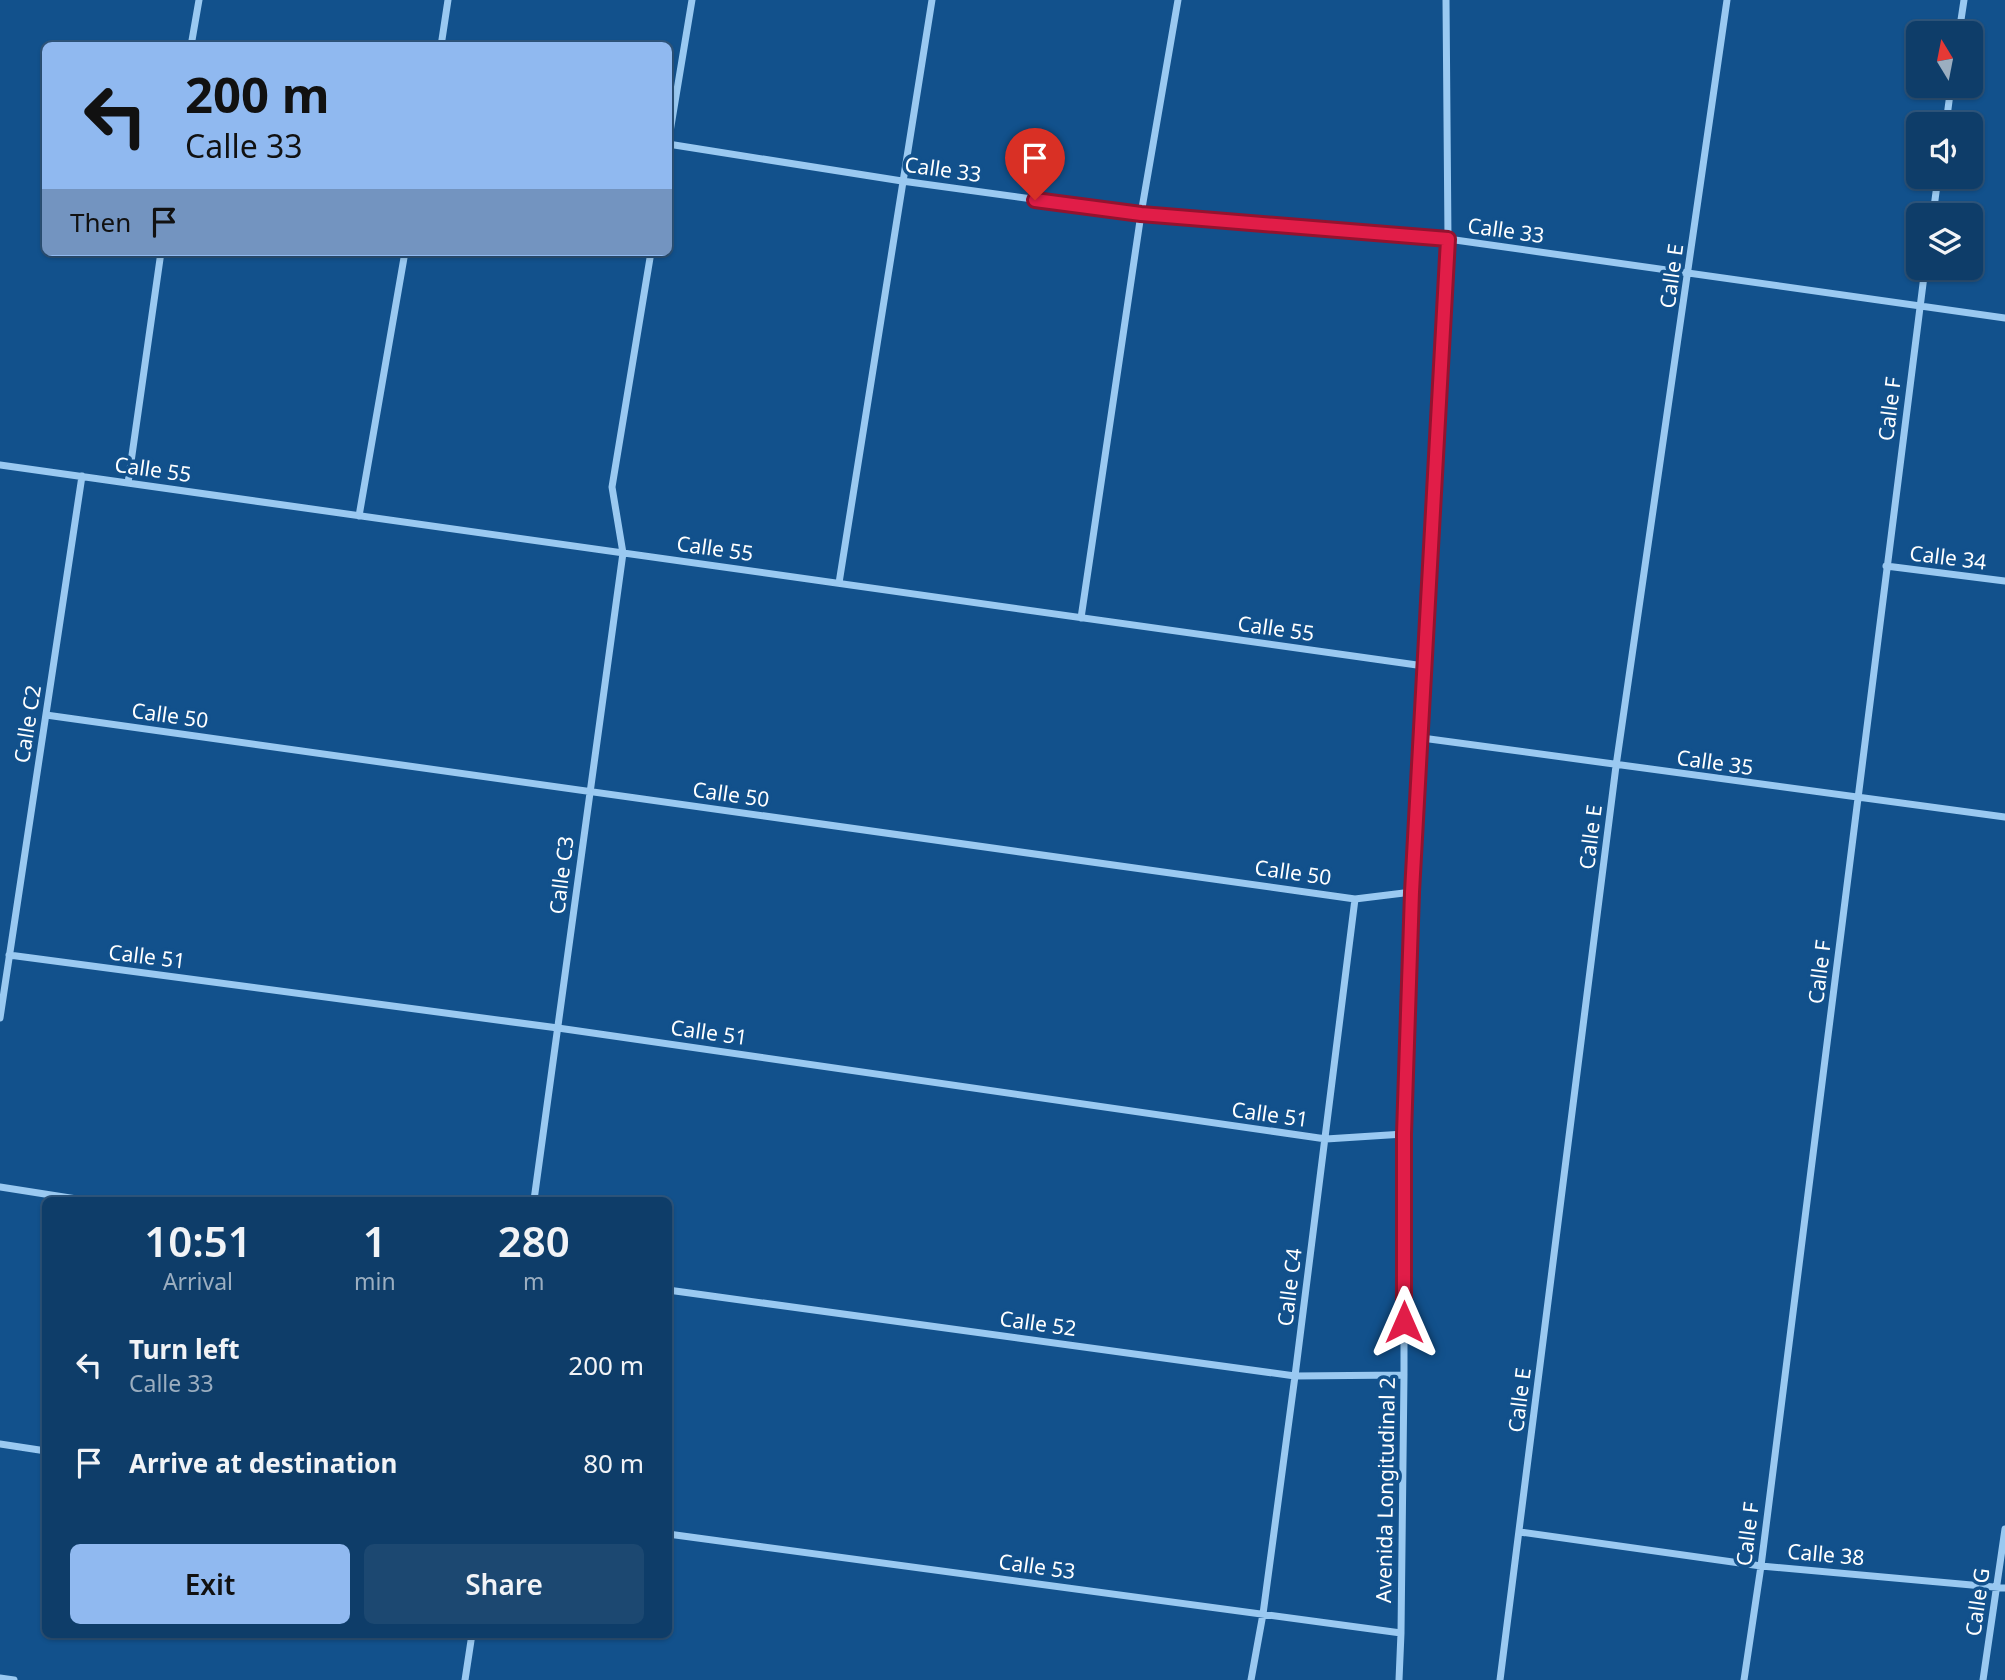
<!DOCTYPE html>
<html lang="en">
<head>
<meta charset="utf-8">
<style>
  body { margin:0; font-family:"Noto Sans",sans-serif; background:#1c4871; color:#f1f3f6; height:100vh; display:flex; flex-direction:column; font-size:26px; white-space:nowrap }
  * { box-sizing:border-box; margin:0 }
  p { font-size:23px; color:#9baec0 }
  .icon { flex:none; width:38px; height:38px; fill:none; stroke:currentColor; stroke-width:2; stroke-linecap:round; stroke-linejoin:round }
  .map { position:relative; flex:1; overflow:hidden }
  .details { position:absolute; left:42px; top:1197px; width:630px; height:441px; display:flex; flex-direction:column; background:#0e3d69; border-radius:10px; box-shadow:0 2px 5px #0004,0 0 0 2px #2e567d }
  .details>* { flex:none }
  .top-card { position:absolute; left:42px; top:42px; width:630px; height:214px; border-radius:10px; box-shadow:0 2px 5px #0004,0 0 0 2px #2e567d; background:#90b9f0; color:#111; overflow:hidden }
  .needle { width:46px; rotate:350deg }
  .tools { position:absolute; left:1906px; top:21px; display:grid; gap:14px }
  .tools a { display:grid; place-items:center; width:77px; height:77px; border-radius:10px; background:#0e3d69; box-shadow:0 2px 5px #0004,0 0 0 2px #2e567d; font-size:35px }
  .pin { position:absolute; display:grid; place-items:center; width:60px; height:60px; color:#fff; margin:-72px -30px; border-radius:50% 50% 50% 0; rotate:-45deg; box-shadow:0 0 7px #0007 }
  .pin .icon { rotate:45deg }
  .me { position:absolute; width:77px; margin:-38px; rotate:0deg; stroke-linejoin:round; filter:drop-shadow(0 0 5px #0008) }
  .turn { display:flex; align-items:center; gap:24px; height:147px; padding:0 28px; font-size:32px }
  .turn .icon { width:91px; height:91px; stroke-width:2.5 }
  .turn b { display:block; font-size:49px; line-height:60px }
  .then { display:flex; align-items:center; height:66px; padding:0 28px; background:#0003; gap:14px; font-size:26px }
  .eta { display:flex; justify-content:space-evenly; align-items:center; height:119px; text-align:center }
  .eta b { font-size:42px; font-weight:600; line-height:49px }
  .primary-button { display:flex; gap:14px; margin-top:auto; padding:14px 28px }
  .primary-button a { flex:1; height:80px; border-radius:10px; background:#90b9f0; color:#111; font-size:28px; font-weight:600; line-height:80px; text-align:center }
  .primary-button a+a { background:#1c4871; color:#f1f3f6 }
  ul { padding:0; list-style:none }
  li { display:flex; align-items:center; gap:21px; height:98px; padding:0 28px }
  li div { flex:1 }
  li b { display:block; font-size:26px }
  li em { font-style:normal }
  .map>svg:first-child { display:block }
  .lines { fill:none; stroke-linecap:round; stroke-linejoin:round }
  .minor { stroke:#9ac9f1; stroke-width:7 }
  .route-casing { stroke:#92132f; stroke-width:18 }
  .route { stroke:#e11d48; stroke-width:12 }
  .labels { text-anchor:middle; dominant-baseline:central; stroke-width:7; stroke-linejoin:round; paint-order:stroke }
  .street-label { font-size:21px; fill:#fff; stroke:#12518c }
</style>
</head>
<body>
<div class="map">
<svg width="2005" height="1680" viewBox="0 0 2005 1680">
  <rect width="100%" height="100%" fill="#12518c"/>
  <g class="lines">
    <path class="minor" d="M1959 33 1964 0
      M191 46 199 0
      M441 46 448 0
      M1946 124 1951 86
      M668 144 902 181 1141 214 1448 239 2005 318
      M668 144 692 0
      M1933 215 1938 177
      M0 465 1424 666
      M128 483 161 252
      M359 516 405 252
      M1886 566 2005 581
      M839 583 932 0
      M1081 618 1141 214 1178 0
      M46 715 1355 899 1412 892
      M1422 738 2005 817
      M9 955 558 1028 1326 1139 1404 1134
      M0 1018 82 476
      M0 1187 83 1200
      M534 1200 623 553 612 487 651 252
      M668 1290 1295 1376 1404 1375
      M0 1444 46 1451
      M1520 1532 1761 1566 2005 1588
      M668 1534 1401 1633
      M0 1678 14 1680
      M465 1680 472 1634
      M1251 1680 1263 1614 1295 1376 1355 899
      M1399 1680 1401 1633 1404 1375V1134L1412 892 1448 239 1446 0
      M1500 1680 1616 766 1727 0
      M1744 1680 1761 1566 1925 268
      M1983 1680 2005 1529"/>
  </g>
  <g class="lines">
    <g class="route-casing">
      <path id="route" d="M1035 200 1141 214 1448 239 1412 892 1404 1134V1322"/>
    </g>
    <use href="#route" class="route"/>
  </g>
  <g class="labels">
    <g class="street-label">
      <text transform="translate(943 169) rotate(8)">Calle 33</text>
      <text transform="translate(1506 230) rotate(8)">Calle 33</text>
      <text transform="translate(1671 276) rotate(-82)">Calle E</text>
      <text transform="translate(1889 409) rotate(-83)">Calle F</text>
      <text transform="translate(153 469) rotate(8)">Calle 55</text>
      <text transform="translate(715 548) rotate(8)">Calle 55</text>
      <text transform="translate(1948 557) rotate(7)">Calle 34</text>
      <text transform="translate(1276 628) rotate(8)">Calle 55</text>
      <text transform="translate(170 715) rotate(8)">Calle 50</text>
      <text transform="translate(27 724) rotate(-81)">Calle C2</text>
      <text transform="translate(1715 762) rotate(8)">Calle 35</text>
      <text transform="translate(731 794) rotate(8)">Calle 50</text>
      <text transform="translate(1590 837) rotate(-83)">Calle E</text>
      <text transform="translate(1293 872) rotate(8)">Calle 50</text>
      <text transform="translate(561 875) rotate(-83)">Calle C3</text>
      <text transform="translate(147 956) rotate(7)">Calle 51</text>
      <text transform="translate(1819 972) rotate(-83)">Calle F</text>
      <text transform="translate(709 1032) rotate(8)">Calle 51</text>
      <text transform="translate(1270 1114) rotate(8)">Calle 51</text>
      <text transform="translate(1289 1287) rotate(-83)">Calle C4</text>
      <text transform="translate(1038 1323) rotate(8)">Calle 52</text>
      <text transform="translate(1519 1400) rotate(-83)">Calle E</text>
      <text transform="translate(1385 1490) rotate(-89)">Avenida Longitudinal 2</text>
      <text transform="translate(1747 1534) rotate(-83)">Calle F</text>
      <text transform="translate(1826 1554) rotate(5)">Calle 38</text>
      <text transform="translate(1037 1566) rotate(8)">Calle 53</text>
      <text transform="translate(1977 1602) rotate(-82)">Calle G</text>
    </g>
  </g>
</svg>
<div class="tools">
<a><svg class="needle" viewBox="-14 -14 28 28"><path d="M0-13l5 13h-10z" fill="#e53935"/><path d="M0 13l5-13h-10z" fill="#9baec0"/></svg></a>
<a><svg class="icon" aria-label="sound" viewBox="0 0 24 24"><path d="M4 9h4l5-4v14l-5-4H4zM17 9q2 3 0 6"/></svg></a>
<a><svg class="icon" aria-label="layers" viewBox="0 0 24 24"><path d="M12 4l9 5-9 5-9-5zM3 14l9 5 9-5"/></svg></a>
</div>
<div class="pin" style="left:1035px;top:200px;background:#d93025"><svg class="icon" aria-label="arrive" viewBox="0 0 24 24"><path d="M6 21V4h12l-3 4 3 4H6"/></svg></div>
<svg class="me" style="left:1404px;top:1322px" viewBox="-20 -20 40 40"><path d="M0-17L14 15 0 8-14 15z" fill="#e11d48" stroke="#fff" stroke-width="4"/></svg>
<div class="top-card">
<div class="turn"><svg class="icon" aria-label="left" viewBox="0 0 24 24"><path d="M17 20v-9H6M10 6l-5 5 5 5"/></svg><div><b>200 m</b>Calle 33</div></div>
<div class="then">Then<svg class="icon" aria-label="arrive" viewBox="0 0 24 24"><path d="M6 21V4h12l-3 4 3 4H6"/></svg></div>
</div>
<section class="details">
<div class="eta">
<div><b>10:51</b><p>Arrival</p></div>
<div><b>1</b><p>min</p></div>
<div><b>280</b><p>m</p></div>
</div>
<ul>
<li><svg class="icon" aria-label="left" viewBox="0 0 24 24"><path d="M17 20v-9H6M10 6l-5 5 5 5"/></svg><div><b>Turn left</b><p>Calle 33</p></div><em>200 m</em></li>
<li><svg class="icon" aria-label="arrive" viewBox="0 0 24 24"><path d="M6 21V4h12l-3 4 3 4H6"/></svg><div><b>Arrive at destination</b></div><em>80 m</em></li>
</ul>
<div class="primary-button"><a>Exit</a><a>Share</a></div>
</section>
</div>
</body>
</html>
